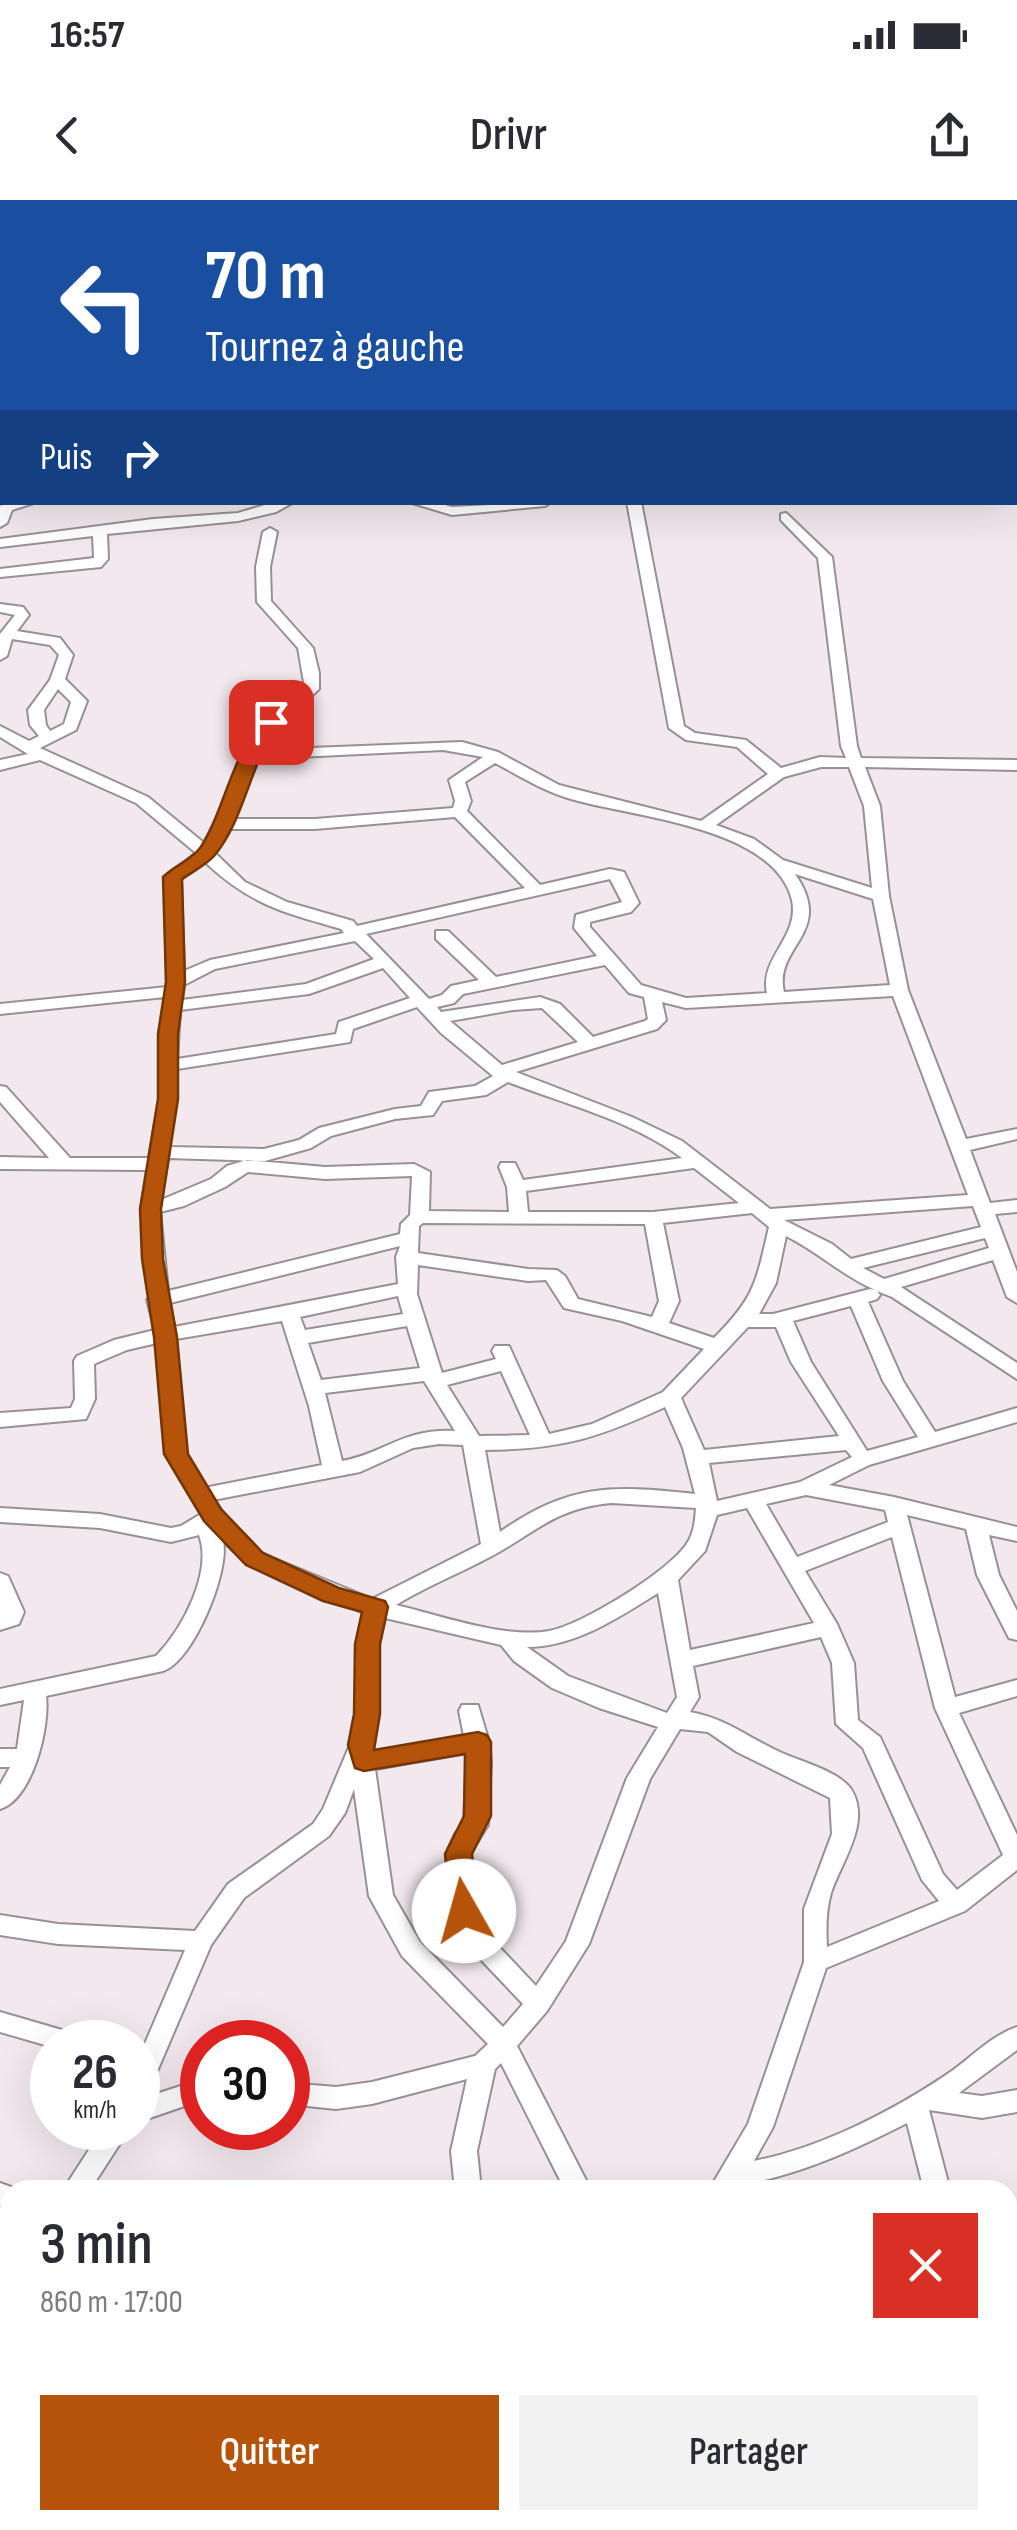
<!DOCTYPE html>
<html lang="fr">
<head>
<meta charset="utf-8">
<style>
  body { margin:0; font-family:"Sofia Sans Condensed",sans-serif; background:#f2f2f3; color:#2b2b33; height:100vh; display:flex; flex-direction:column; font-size:38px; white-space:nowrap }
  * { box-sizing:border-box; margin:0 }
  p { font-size:32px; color:#7c7c81 }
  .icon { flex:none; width:55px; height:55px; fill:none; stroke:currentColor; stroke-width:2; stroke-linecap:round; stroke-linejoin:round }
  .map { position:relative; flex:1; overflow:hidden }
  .drawer { position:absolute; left:0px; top:1980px; width:1018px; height:350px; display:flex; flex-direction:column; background:#fff; border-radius:30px 30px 0 0; box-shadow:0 10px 40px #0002 }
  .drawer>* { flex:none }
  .hud { position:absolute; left:0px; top:0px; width:1018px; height:305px; box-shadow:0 10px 40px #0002; background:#1a4fa0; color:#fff; overflow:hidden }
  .speed { position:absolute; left:30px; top:1820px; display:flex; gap:20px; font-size:50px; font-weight:700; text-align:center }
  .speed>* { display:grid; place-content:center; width:130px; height:130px; border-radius:50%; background:#fff; box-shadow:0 10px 40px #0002; line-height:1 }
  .speed small { font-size:25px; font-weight:400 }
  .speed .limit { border:15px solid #d22; background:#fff; color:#111 }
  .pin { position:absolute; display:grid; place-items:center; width:85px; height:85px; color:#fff; margin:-42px; border-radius:20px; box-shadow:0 5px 15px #0006 }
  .me { position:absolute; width:110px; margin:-55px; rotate:353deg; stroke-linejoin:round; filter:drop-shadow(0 0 8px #0008) }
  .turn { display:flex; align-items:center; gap:35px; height:210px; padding:0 40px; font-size:45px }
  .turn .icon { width:130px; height:130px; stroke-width:2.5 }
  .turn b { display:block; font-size:70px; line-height:85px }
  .then { display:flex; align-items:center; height:95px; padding:0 40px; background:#0003; gap:20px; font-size:38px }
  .round { display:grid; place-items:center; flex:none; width:105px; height:105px; border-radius:0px; background:#f2f2f3 }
  .head { display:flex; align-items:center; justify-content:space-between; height:170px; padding:0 40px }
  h1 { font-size:60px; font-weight:600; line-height:75px }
  .button { display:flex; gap:20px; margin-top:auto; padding:20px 40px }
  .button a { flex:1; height:115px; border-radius:0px; background:#b45309; color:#fff; font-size:40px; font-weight:600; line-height:115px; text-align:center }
  .button a+a { background:#f2f2f3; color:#2b2b33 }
  .status { display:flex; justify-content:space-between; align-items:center; height:70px; padding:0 50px; background:#fff; direction:ltr }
  .status svg { height:28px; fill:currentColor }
  header { display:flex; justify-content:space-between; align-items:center; height:130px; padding:0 40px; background:#fff; font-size:45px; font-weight:600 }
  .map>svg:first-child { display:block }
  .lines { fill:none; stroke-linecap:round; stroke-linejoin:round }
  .river { fill:#889a7c; fill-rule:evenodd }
  .street-casing { stroke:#999096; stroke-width:4 }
  .street { fill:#fff; fill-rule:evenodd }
  .route { fill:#b45309; stroke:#753606; stroke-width:2.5 }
</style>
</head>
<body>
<div class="status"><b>16:57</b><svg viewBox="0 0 49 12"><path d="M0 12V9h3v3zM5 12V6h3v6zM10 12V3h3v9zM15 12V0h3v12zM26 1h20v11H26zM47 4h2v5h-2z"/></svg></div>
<header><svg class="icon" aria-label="back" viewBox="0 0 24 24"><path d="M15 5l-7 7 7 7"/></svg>Drivr<svg class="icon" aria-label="share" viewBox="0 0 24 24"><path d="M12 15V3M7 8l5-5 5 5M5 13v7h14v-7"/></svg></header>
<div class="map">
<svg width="1017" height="2330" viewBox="0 0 1017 2330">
  <rect width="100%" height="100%" fill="#f2e9ef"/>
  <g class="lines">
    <path class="river" d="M653 0H682L683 2H654Z
      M1015 109H1017V119H1015Z"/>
    <g class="street-casing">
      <path id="street" d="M18 0H30L32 2H20Z
        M0 56 2 57V63L0 64Z
        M0 72 2 73V79L0 80Z
        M0 93 2 94V100L0 101Z
        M0 113 2 114V122L0 121Z
        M2 137V146L0 147V138Z
        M0 165H2V173H0Z
        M0 226H2V234H0Z
        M0 266H2V274H0Z
        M8 302H37L12 310 7 323 0 327V306Z
        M275 302H294L276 312 238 321 107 334 108 359 101 367 0 377V369L94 358 93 336 0 347V339L153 319 238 313Z
        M409 302H434L452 307 551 302 545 306 452 315Z
        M627 302H641L684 526 695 533 746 540 781 568 820 557 846 558 841 546 818 358 781 320V314L786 313 832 357 857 546 861 558 1017 560V570L865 567 880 606 889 696 908 790 966 939 1017 929V939L970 950 990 1003 1017 1000V1012L995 1014 1017 1072V1103L1007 1097 993 1060 901 1087 1017 1163V1179L892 1097 877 1091 880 1095 877 1099 868 1102 903 1181 935 1232 1017 1208V1222L869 1265 829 1285 894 1297 1017 1327V1341L989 1335 999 1375 1017 1411V1440L1009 1438 977 1375 966 1329 907 1315 955 1497 1017 1480V1496L959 1513 1017 1635V1670L965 1711 826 1768 773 1927 754 1961C820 1948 891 1912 946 1875 969 1860 990 1836 1017 1827V1850L959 1893 982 1896 1017 1890V1912L982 1918 929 1910 950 1990H924L907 1923C854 1950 798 1976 739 1985L736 1990H709L748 1924 804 1762V1709L832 1634 830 1598 737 1552 708 1532 680 1529 650 1579 589 1744 547 1811 517 1846 591 1990H565L501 1863 495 1869 477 1951 481 1990H455L451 1951 467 1879 372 1904 336 1909 288 1904V1883L336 1887 372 1882 475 1856 488 1844 402 1756 369 1696 354 1589 345 1613 329 1636 244 1698 211 1745 147 1895 138 1898V1860L185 1750 58 1744 0 1735V1715L58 1724 195 1731 228 1684 313 1624 323 1609 349 1547 356 1514 357 1445 364 1413 247 1364 223 1341C230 1371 193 1462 163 1471L46 1496C50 1526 33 1599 0 1609V1585L10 1567H0V1549H17L24 1500 0 1505V1489L156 1456C182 1430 213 1372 199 1335L171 1342 100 1328 0 1322V1308L100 1314 171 1328 181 1326 201 1314 166 1255 157 1143 127 1150 94 1164 95 1199 86 1219 0 1227V1213L71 1208 75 1199 74 1161 77 1156 114 1140 155 1130 147 1100 150 1097 141 1009 147 970 0 969V957L49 958 0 902V886L6 887 70 958H149L159 899V834L165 797 0 814V804L167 787 165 677 196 653 136 603 40 560 0 570V560L28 554 0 537V526L29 541 39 536 30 525 28 510 50 480 59 455 50 445 12 439 7 456 0 460V434L15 415 0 412V404L23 407 29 415 17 431 60 438 73 455 65 479 87 501 76 530 40 548 148 597 204 643 224 604 250 537 305 488 298 448 257 402 256 367 263 332 270 328 277 332 270 367 271 401 313 448 319 473V489L265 539 261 550 462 542 498 552 559 585 701 621 768 574 737 547 686 540 669 528ZM58 489 71 502 64 524 50 531 46 525 44 510ZM443 550 483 557 449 580 455 601 453 608 315 619H232L257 559ZM495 563C520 576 543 591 571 599 631 617 774 626 792 700 800 737 759 758 767 793L686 798 641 785 590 727V722L631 712 639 703 624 672 610 669 540 685 467 611 471 601 465 582ZM821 567H849L864 606 872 688 783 660 754 639 716 625 784 577ZM455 617 525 688 357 726 353 721 287 702 245 682 215 653 227 629H315ZM205 662C251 705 282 712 341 729L344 733 210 760 184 771 181 679ZM795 674 873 699 890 785 784 792C773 746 836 733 795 674ZM610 679 622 702 576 715 574 728 597 756 496 777 448 731H436V739L479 780 451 786 442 795 429 799 366 734ZM355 741 374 759 306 784 182 800 184 785 215 769ZM605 765 629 793 644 797 648 819 645 821 593 837 560 804 540 797 441 812 437 807 454 803 463 794ZM383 768 410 798 339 822 336 834 177 859 180 810 309 794ZM893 796 968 995 770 1009 682 941 632 917 516 872 657 829 666 820 662 802 686 808ZM417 807 441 833 493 876 475 886 429 892 421 906 395 909 319 928 299 940 264 949 169 947 177 899V869L350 842 353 829ZM542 808 578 842 502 865 450 821 513 810ZM508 882C565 904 633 921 682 958L523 980 515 963H501L499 967 507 987 509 1012 429 1011 430 972 414 964 325 967 247 960 227 966 211 979 161 1000 168 958 265 961 311 948 331 936 395 919 433 915 442 901 486 895ZM694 968 739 1003 653 1012H528L526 991ZM248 972 325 979 412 976 410 1015 401 1024 400 1034 168 1091 160 1012 184 1006 225 987ZM973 1006 981 1027 851 1059 832 1044 784 1020ZM752 1013 769 1027C756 1083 755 1097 714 1138L669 1123 679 1101 663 1023ZM423 1023 645 1024 659 1101 652 1117 578 1099 565 1076 557 1070 528 1069 418 1053 419 1026ZM786 1036C818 1052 843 1076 875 1090L870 1089 773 1114H759L776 1083ZM985 1038 989 1048 884 1079 863 1068ZM400 1046 396 1057 398 1084 174 1127 170 1103ZM418 1065 528 1081 546 1080 564 1108 622 1121 704 1149 663 1192 592 1224 549 1234 509 1146H495L492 1151 496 1159 442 1173 417 1094ZM398 1096 403 1114 305 1130 300 1117ZM851 1106 883 1181 918 1237 867 1251 811 1162 793 1121ZM282 1121 309 1206 322 1265 204 1288 186 1255 176 1139ZM407 1126 420 1168 321 1180 308 1143ZM748 1127H776L791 1162 839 1236 704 1250 681 1198ZM501 1171 530 1235 479 1236 447 1185ZM424 1181 455 1231C403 1228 386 1253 342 1261L325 1193ZM665 1207 683 1248 695 1294C613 1285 570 1283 500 1332L485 1250C562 1249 595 1239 665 1207ZM439 1244 463 1245 481 1344 372 1399 263 1354 242 1336 213 1300 360 1272 413 1248ZM846 1250 852 1257 800 1282 717 1301 709 1263ZM806 1295 885 1310 888 1322 797 1357 766 1304ZM612 1303 696 1308C695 1321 694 1334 686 1345 666 1373 582 1425 549 1431 505 1439 439 1415 396 1405 425 1387 456 1375 486 1359 535 1334 553 1308 612 1303ZM747 1308 814 1423 690 1450 678 1380 705 1351 717 1315ZM892 1337 935 1508 1003 1655 957 1690 943 1674 880 1537 858 1520 854 1463 837 1424 805 1371ZM658 1393 677 1497 667 1513 568 1476 527 1447C575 1447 618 1418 658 1393ZM385 1418 501 1445 514 1461 552 1488 599 1508 658 1527 627 1578 566 1741 536 1786 487 1734 477 1711 470 1654 488 1625 491 1562 489 1542 478 1505H462L459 1511 464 1536 372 1552 378 1514 379 1445ZM821 1437 832 1463 836 1524 863 1548 922 1680 939 1701 827 1747C826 1729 826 1710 831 1693 841 1662 872 1622 851 1589 838 1571 802 1562 782 1553 748 1538 728 1519 690 1512L699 1497 693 1466ZM467 1553 464 1622 455 1634 446 1654 453 1711 469 1747 523 1804 503 1827 420 1742 393 1695 375 1569Z
        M0 1373 8 1376 24 1412 19 1424 0 1430Z
        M0 1812 79 1835 83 1842H52V1847L0 1832Z
        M202 1879V1900L138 1922V1900Z
        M103 1928H130L90 1990H63Z
        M0 1983 19 1990H10V2029L0 2032V2008L3 2007 0 2006Z
        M1008 2111 1017 2112V2136L1008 2135Z
        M10 2182V2232L0 2236V2187Z
        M10 2316V2320H78L73 2330H0V2319Z
        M1008 2317 1015 2320 1017 2330H963L958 2320H1008Z
        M709 2320H737L739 2330H711Z"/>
    </g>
    <use href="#street" class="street"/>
  </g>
  <path class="route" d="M271 517 280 522C250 561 245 620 214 656 206 665 192 672 182 679L185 782 178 834V899L161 1009 163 1059 177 1137 188 1254 221 1309 263 1353 339 1388 385 1401 388 1407 380 1444V1514L374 1550 478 1532 487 1535 491 1542V1616L472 1654 478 1711 474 1719 464 1722 455 1719 451 1711 445 1654 464 1616 465 1554 364 1571 355 1568 348 1545 354 1514 355 1444 362 1412 323 1401 246 1365 204 1321 164 1254 154 1137 142 1059 140 1009 158 899V834L166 782 163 677C174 666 191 660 200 648 223 617 238 530 271 517Z"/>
</svg>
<div class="speed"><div>26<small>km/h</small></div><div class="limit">30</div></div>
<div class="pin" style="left:271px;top:522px;background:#d93025"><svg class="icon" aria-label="arrive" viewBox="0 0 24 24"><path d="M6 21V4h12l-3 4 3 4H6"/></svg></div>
<svg class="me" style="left:464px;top:1711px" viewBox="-20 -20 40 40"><circle r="19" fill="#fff"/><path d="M0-13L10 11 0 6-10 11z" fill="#b45309"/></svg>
<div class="hud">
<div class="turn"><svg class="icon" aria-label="left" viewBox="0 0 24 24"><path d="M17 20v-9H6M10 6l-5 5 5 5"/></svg><div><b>70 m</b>Tournez à gauche</div></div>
<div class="then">Puis<svg class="icon" aria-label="right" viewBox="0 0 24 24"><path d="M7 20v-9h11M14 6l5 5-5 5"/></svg></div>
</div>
<section class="drawer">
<div class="head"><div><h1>3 min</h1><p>860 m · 17:00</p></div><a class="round" style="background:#d93025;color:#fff"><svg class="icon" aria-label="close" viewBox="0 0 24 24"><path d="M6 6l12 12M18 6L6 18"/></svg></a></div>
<div class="button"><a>Quitter</a><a>Partager</a></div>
</section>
</div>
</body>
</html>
